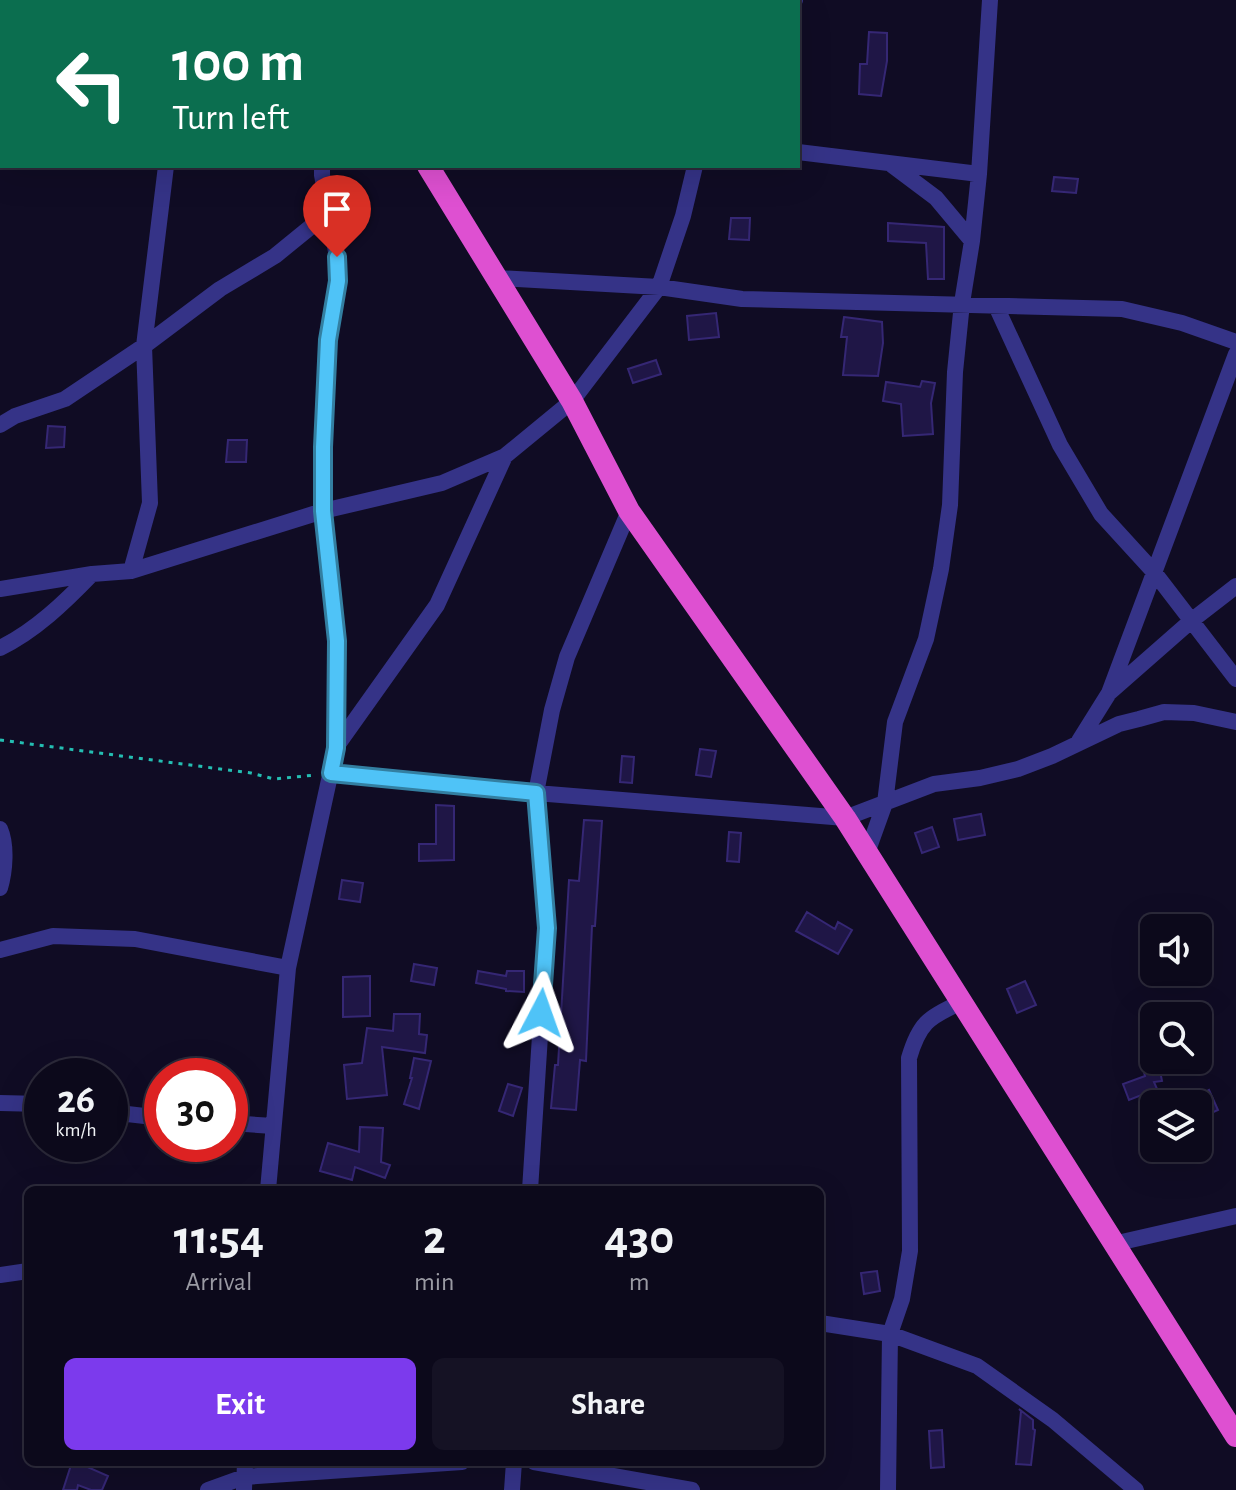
<!DOCTYPE html>
<html lang="en">
<head>
<meta charset="utf-8">
<style>
  body { margin:0; font-family:"Alegreya Sans",sans-serif; background:#151224; color:#f1f3f6; height:100vh; display:flex; flex-direction:column; font-size:30px; white-space:nowrap }
  * { box-sizing:border-box; margin:0 }
  p { font-size:26px; color:#9a9aa3 }
  .icon { flex:none; width:44px; height:44px; fill:none; stroke:currentColor; stroke-width:2; stroke-linecap:round; stroke-linejoin:round }
  .map { position:relative; flex:1; overflow:hidden }
  .side { position:absolute; left:24px; top:1186px; width:800px; height:280px; display:flex; flex-direction:column; background:#0c091b; border-radius:12px; box-shadow:0 8px 32px #0002,0 0 0 2px #2c2a3a }
  .side>* { flex:none }
  .hud { position:absolute; left:0px; top:0px; width:800px; height:168px; box-shadow:0 8px 32px #0002,0 0 0 2px #2c2a3a; background:#0b6e4f; color:#fff; overflow:hidden }
  .buttons { position:absolute; left:1140px; top:914px; display:grid; gap:16px }
  .buttons a { display:grid; place-items:center; width:72px; height:72px; border-radius:12px; background:#0c091b; box-shadow:0 8px 32px #0002,0 0 0 2px #2c2a3a; font-size:40px }
  .speed { position:absolute; left:24px; top:1058px; display:flex; gap:16px; font-size:40px; font-weight:700; text-align:center }
  .speed>* { display:grid; place-content:center; width:104px; height:104px; border-radius:50%; background:#0c091b; box-shadow:0 8px 32px #0002,0 0 0 2px #2c2a3a; line-height:1 }
  .speed small { font-size:20px; font-weight:400 }
  .speed .limit { border:12px solid #d22; background:#fff; color:#111 }
  .pin { position:absolute; display:grid; place-items:center; width:68px; height:68px; color:#fff; margin:-82px -34px; border-radius:50% 50% 50% 0; rotate:-45deg; box-shadow:0 0 8px #0007 }
  .pin .icon { rotate:45deg }
  .me { position:absolute; width:88px; margin:-44px; rotate:4deg; stroke-linejoin:round; filter:drop-shadow(0 0 6px #0008) }
  .turn { display:flex; align-items:center; gap:28px; height:168px; padding:0 40px; font-size:36px }
  .turn .icon { width:104px; height:104px; stroke-width:2.5 }
  .turn b { display:block; font-size:56px; line-height:68px }
  .eta { display:flex; justify-content:space-evenly; align-items:center; height:136px; text-align:center }
  .eta b { font-size:48px; font-weight:600; line-height:56px }
  .action { display:flex; gap:16px; margin-top:auto; padding:16px 40px }
  .action a { flex:1; height:92px; border-radius:12px; background:#7c3aed; color:#fff; font-size:32px; font-weight:600; line-height:92px; text-align:center }
  .action a+a { background:#151224; color:#f1f3f6 }
  .map>svg:first-child { display:block }
  .building { fill:#1f1646; stroke:#352774; stroke-width:2 }
  .lines { fill:none; stroke-linecap:round; stroke-linejoin:round }
  .path { stroke:#24beb2; stroke-width:3; stroke-dasharray:4 6; stroke-linecap:butt }
  .minor { stroke:#353387; stroke-width:16 }
  .trunk { stroke:#de50d1; stroke-width:22 }
  .route-casing { stroke:#337fa1; stroke-width:20 }
  .route { stroke:#4fc3f7; stroke-width:14 }
</style>
</head>
<body>
<div class="map">
<svg width="1236" height="1490" viewBox="0 0 1236 1490">
  <rect width="100%" height="100%" fill="#100c24"/>
  <path class="building" d="M869 32 887 33V61L881 96 859 94 860 64H867Z
    M1054 177 1078 179 1076 193 1052 191Z
    M731 218H750L749 240 729 239Z
    M888 223 944 227V279H928L926 243 888 241Z
    M716 313 719 337 689 340 687 316Z
    M844 317 882 322 883 343 878 376 843 375 847 337H841Z
    M656 360 661 374 633 383 628 369Z
    M922 381 935 383 931 403 933 434 903 436 901 404 883 401 886 382 920 387Z
    M48 426 65 427 64 447 46 448Z
    M228 440H247L246 462H226Z
    M700 749 716 751 711 777 696 775Z
    M622 756 634 757 632 783 620 782Z
    M436 805 454 806V860L419 861V844H436Z
    M981 814 985 835 958 840 954 819Z
    M584 820 602 821 595 926H592L586 1061 580 1060 576 1110 551 1108 555 1065H558L569 880 579 881Z
    M932 827 939 847 922 853 915 833Z
    M729 832 741 833 739 862 727 861Z
    M342 880 363 883 360 902 339 899Z
    M807 912 835 929 838 922 852 930 838 954 796 931Z
    M414 964 437 968 434 985 411 981Z
    M478 971 506 976 507 971H524V992L506 991V989L476 983Z
    M370 976V1016L343 1017V977Z
    M1025 981 1036 1005 1017 1013 1007 989Z
    M394 1014H420L419 1034 427 1035 425 1053 382 1047 387 1095 347 1099 344 1065 362 1063 367 1028 393 1031Z
    M414 1058 431 1061 419 1109 404 1104 412 1078H410Z
    M1158 1061 1162 1081 1154 1082 1157 1089 1129 1100 1123 1084 1145 1076 1142 1064Z
    M508 1084 522 1088 513 1116 499 1111Z
    M1209 1090 1218 1110 1198 1119V1096Z
    M360 1127 383 1128 381 1162 390 1165 385 1178 355 1167 352 1180 320 1171 328 1143 359 1152Z
    M877 1271 880 1291 864 1294 861 1273Z
    M1019 1409 1033 1420V1429L1035 1430 1031 1465 1016 1464 1021 1411Z
    M942 1430 944 1467 931 1468 929 1431Z
    M72 1462H86L85 1466 108 1476 102 1490H91L78 1485 77 1490H63Z"/>
  <g class="lines">
    <path class="path" d="M0 740 251 773 274 779 316 775"/>
    <path class="minor" d="M794 2 795 0
      M0 44 2 0
      M0 92H2
      M798 152 979 174
      M892 165 936 198 972 241
      M497 278 659 287 742 299 1122 309 1182 323 1236 342
      M996 306 1060 445 1101 514 1154 572 1236 679
      M0 425 15 416 65 399 144 346 220 289 275 256 329 212
      M131 571 150 503 144 346 166 166
      M0 589 92 574
      M0 648C35 631 65 602 92 574L131 571 323 511 442 483 505 456
      M1109 693 1236 354
      M1079 741 1109 693 1191 621 1236 586
      M336 747 437 605 505 456 572 401 659 287 683 216 695 166
      M331 773 536 793 845 818 934 784 980 778 1018 769 1052 756 1119 724 1139 719 1164 712 1194 713 1236 722
      M0 829C7 845 5 871 0 888
      M867 853 885 803 895 722 926 639 941 569 950 505 955 372 962 303 972 241 979 174 990 0
      M0 950 53 936 135 939 288 968
      M0 1103 42 1104
      M110 1112 162 1118
      M230 1123 273 1126
      M268 1190 288 968 336 748 337 641 323 511V447L328 340 338 281 337 257 322 175V166
      M530 1190 547 928 536 793 552 710 567 657 629 511
      M1113 1244 1236 1216
      M0 1275 28 1271
      M820 1323 890 1334 977 1366 1053 1420 1136 1490
      M534 1462 692 1490
      M208 1490 244 1477 462 1462
      M244 1490 245 1462
      M512 1490 514 1462
      M888 1490 890 1334 902 1299 910 1251 909 1058C919 1024 928 1017 960 1003"/>
    <path class="trunk" d="M321 0 322 2
      M428 166 572 401 629 511 845 818 1236 1436"/>
  </g>
  <g class="lines">
    <g class="route-casing">
      <path id="route" d="M337 257 338 281 328 340 323 447V511L337 641 336 748 331 773 536 793 547 928 541 1013"/>
    </g>
    <use href="#route" class="route"/>
  </g>
</svg>
<div class="buttons">
<a><svg class="icon" aria-label="sound" viewBox="0 0 24 24"><path d="M4 9h4l5-4v14l-5-4H4zM17 9q2 3 0 6"/></svg></a>
<a><svg class="icon" aria-label="search" viewBox="0 0 24 24"><circle cx="10" cy="10" r="6"/><path d="M15 15l6 6"/></svg></a>
<a><svg class="icon" aria-label="layers" viewBox="0 0 24 24"><path d="M12 4l9 5-9 5-9-5zM3 14l9 5 9-5"/></svg></a>
</div>
<div class="speed"><div>26<small>km/h</small></div><div class="limit">30</div></div>
<div class="pin" style="left:337px;top:257px;background:#d93025"><svg class="icon" aria-label="arrive" viewBox="0 0 24 24"><path d="M6 21V4h12l-3 4 3 4H6"/></svg></div>
<svg class="me" style="left:541px;top:1013px" viewBox="-20 -20 40 40"><path d="M0-17L14 15 0 8-14 15z" fill="#4fc3f7" stroke="#fff" stroke-width="4"/></svg>
<div class="hud">
<div class="turn"><svg class="icon" aria-label="left" viewBox="0 0 24 24"><path d="M17 20v-9H6M10 6l-5 5 5 5"/></svg><div><b>100 m</b>Turn left</div></div>
</div>
<section class="side">
<div class="eta">
<div><b>11:54</b><p>Arrival</p></div>
<div><b>2</b><p>min</p></div>
<div><b>430</b><p>m</p></div>
</div>
<div class="action"><a>Exit</a><a>Share</a></div>
</section>
</div>
</body>
</html>
